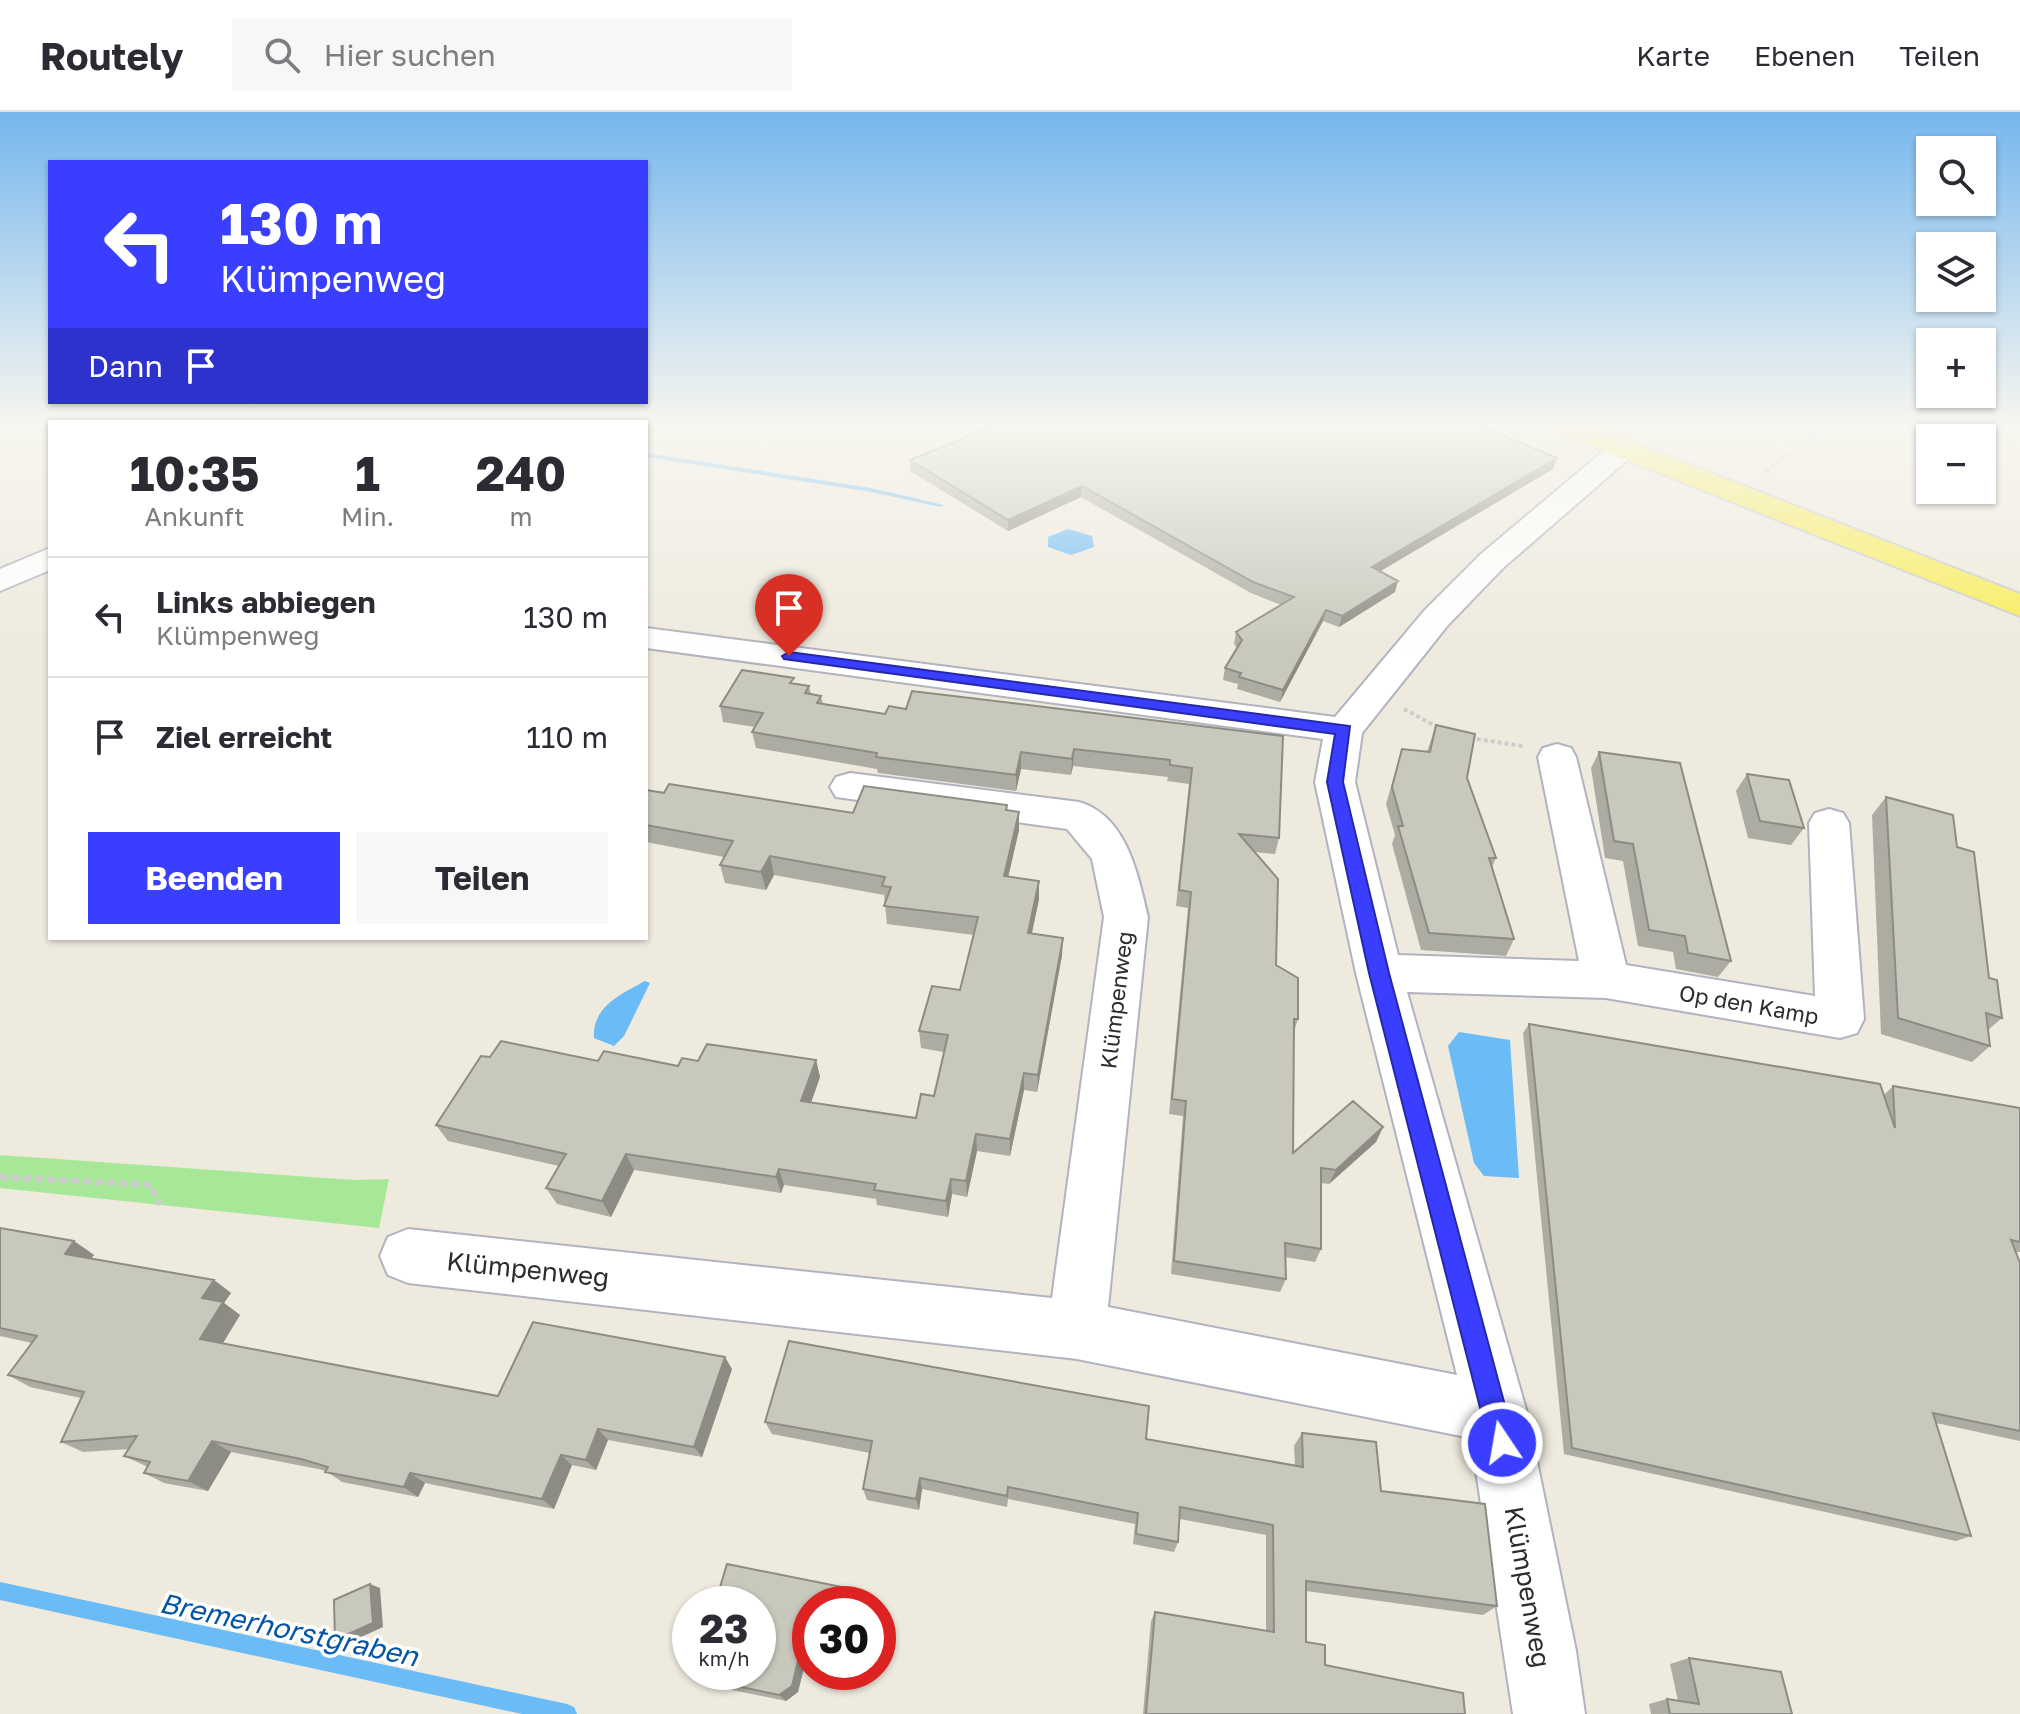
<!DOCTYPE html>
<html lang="de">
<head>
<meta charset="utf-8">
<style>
  body { margin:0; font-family:"Golos Text",sans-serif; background:#f7f7f7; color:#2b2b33; height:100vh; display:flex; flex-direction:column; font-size:30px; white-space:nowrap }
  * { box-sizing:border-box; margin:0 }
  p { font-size:26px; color:#7c7c81 }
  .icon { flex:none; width:44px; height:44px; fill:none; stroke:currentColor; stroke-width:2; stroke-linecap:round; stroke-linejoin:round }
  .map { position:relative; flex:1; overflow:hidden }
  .drawer { position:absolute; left:48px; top:308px; width:600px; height:520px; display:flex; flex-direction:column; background:#fff; border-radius:0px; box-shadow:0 2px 6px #0004 }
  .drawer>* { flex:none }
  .guide { position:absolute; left:48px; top:48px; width:600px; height:244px; border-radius:0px; box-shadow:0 2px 6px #0004; background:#3a3fff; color:#fff; overflow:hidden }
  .tools { position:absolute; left:1916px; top:24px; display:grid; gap:16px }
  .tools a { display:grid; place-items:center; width:80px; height:80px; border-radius:0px; background:#fff; box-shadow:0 2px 6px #0004; font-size:40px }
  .speed { position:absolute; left:672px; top:1474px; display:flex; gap:16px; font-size:40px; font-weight:700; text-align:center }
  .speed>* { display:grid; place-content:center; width:104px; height:104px; border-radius:50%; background:#fff; box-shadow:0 2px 6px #0004; line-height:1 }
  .speed small { font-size:20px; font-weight:400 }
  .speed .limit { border:12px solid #d22; background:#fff; color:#111 }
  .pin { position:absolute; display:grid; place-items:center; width:68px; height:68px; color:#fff; margin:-82px -34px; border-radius:50% 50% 50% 0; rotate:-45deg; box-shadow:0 0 8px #0007 }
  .pin .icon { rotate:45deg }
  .me { position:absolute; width:88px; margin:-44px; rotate:348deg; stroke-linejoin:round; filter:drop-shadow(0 0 6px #0008) }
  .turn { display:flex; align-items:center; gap:28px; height:168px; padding:0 40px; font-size:36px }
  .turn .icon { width:104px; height:104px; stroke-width:2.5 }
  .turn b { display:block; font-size:56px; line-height:68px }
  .then { display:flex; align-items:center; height:76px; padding:0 40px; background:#0003; gap:16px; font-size:30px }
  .eta { display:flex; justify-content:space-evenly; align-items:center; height:136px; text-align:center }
  .eta b { font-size:48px; font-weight:700; line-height:56px }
  .button { display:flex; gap:16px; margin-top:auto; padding:16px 40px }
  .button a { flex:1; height:92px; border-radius:0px; background:#3a3fff; color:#fff; font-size:32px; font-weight:700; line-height:92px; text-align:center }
  .button a+a { background:#f7f7f7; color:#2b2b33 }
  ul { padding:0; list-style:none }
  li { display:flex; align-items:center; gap:24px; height:120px; padding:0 40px; border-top:2px solid #e1e1e2 }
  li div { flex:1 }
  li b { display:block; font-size:30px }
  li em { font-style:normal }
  header { display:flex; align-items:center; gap:48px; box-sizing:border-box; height:112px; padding:0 40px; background:#fff; border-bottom:2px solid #e1e1e2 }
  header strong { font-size:38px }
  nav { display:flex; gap:44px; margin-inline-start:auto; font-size:28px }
  .search { width:560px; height:72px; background:#f7f7f7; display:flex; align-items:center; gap:20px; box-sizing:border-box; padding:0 28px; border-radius:0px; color:#7c7c81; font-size:30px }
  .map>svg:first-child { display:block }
  .green { fill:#a6e897 }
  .water { fill:#6bbbf6 }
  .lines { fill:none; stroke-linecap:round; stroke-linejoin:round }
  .stream { fill:#6bbbf6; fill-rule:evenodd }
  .minor-casing { stroke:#b2b2c0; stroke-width:4 }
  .major-casing { stroke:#ccc; stroke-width:4 }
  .path-far1 { stroke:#ccc; stroke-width:4; stroke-dasharray:4 3; stroke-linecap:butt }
  .path { stroke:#ccc; stroke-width:6; stroke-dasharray:7 5; stroke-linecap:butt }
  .minor { fill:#fff; fill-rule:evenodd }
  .major { fill:#f9ee57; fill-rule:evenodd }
  .wall { fill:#adaca2 }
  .shaded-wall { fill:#8d8c84 }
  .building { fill:#c9c8bc; stroke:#8d8c84; stroke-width:2 }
  .route { fill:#3a3fff; stroke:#2629a6; stroke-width:2 }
  .labels { text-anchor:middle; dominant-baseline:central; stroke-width:7; stroke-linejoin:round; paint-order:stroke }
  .street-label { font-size:22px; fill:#2c2c2c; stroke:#fff }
  .near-street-label { font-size:26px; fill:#2c2c2c; stroke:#fff }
  .near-water-label { font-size:28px; font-style:italic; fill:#0555a7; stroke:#fff }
</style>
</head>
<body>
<header>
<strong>Routely</strong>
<div class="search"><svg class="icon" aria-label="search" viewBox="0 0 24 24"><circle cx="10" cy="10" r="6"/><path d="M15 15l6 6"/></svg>Hier suchen</div>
<nav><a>Karte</a><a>Ebenen</a><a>Teilen</a></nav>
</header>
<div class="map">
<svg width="2020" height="1602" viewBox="0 0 2020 1602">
  <rect width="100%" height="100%" fill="#eeeade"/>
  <path class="green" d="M0 1043 354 1068 389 1067 379 1116 0 1076Z"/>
  <path class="water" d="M1068 417 1092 424 1094 435 1071 443 1048 435V425Z
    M645 869 650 871 624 924 614 934 594 926C592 894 622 882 645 869Z
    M1459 920 1510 928 1519 1066 1484 1064 1474 1051 1448 934Z"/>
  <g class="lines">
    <path class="stream" d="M646 341 871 376 944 393 940 395 871 380 646 345Z
      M0 1470 567 1592 574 1595 577 1602H522L0 1488Z"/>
    <g class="minor-casing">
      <path id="minor" d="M1623 329 1633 331 1637 337 1633 343 1503 456 1448 513 1362 621 1355 670 1398 843 1579 849 1538 645 1543 636 1557 632 1571 636 1576 645 1626 853 1815 884 1809 711 1815 701 1829 697 1843 701 1849 711 1864 907 1857 921 1840 926 1606 886 1407 880 1527 1301 1576 1539 1585 1602H1513L1471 1326 1077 1247 408 1171 388 1163 380 1144 388 1125 408 1117 1052 1186 1104 805 1092 747 1067 717 836 685 830 675 836 665 850 661 1079 690C1127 704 1138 763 1148 805L1108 1195 1457 1263 1356 861 1315 670 1323 627 646 536V516L1335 605 1424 499 1481 442 1613 331Z
        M50 436V458L0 479V457Z"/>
    </g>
    <g class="major-casing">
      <path id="major" d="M1552 314H1591L2020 482V504L1556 320Z"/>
    </g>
    <path class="path-far1" d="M1766 360 1823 314
      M1404 597 1441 617
      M1470 626 1523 634"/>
    <path class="path" d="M0 1065 151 1073 160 1093"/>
    <use href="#minor" class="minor"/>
    <use href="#major" class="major"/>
  </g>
  <path class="wall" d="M1557 346 1553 357 1380 459 1395 480 1339 515 1323 509 1280 590 1237 577 1238 572 1223 568 1225 556 1237 536 1234 532 1236 520 1281 493 1251 481 1081 385 1008 419 910 359V348Z
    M795 571 809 574 811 582 821 584 823 592 885 602 906 597 1283 624 1279 726 1275 742 1255 740 1276 853 1298 907 1294 920 1293 1041 1383 1015 1376 1030 1329 1072 1321 1071V1137L1315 1150 1285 1145 1286 1167 1280 1180 1171 1162 1183 1004 1169 1002 1188 796 1176 794 1189 672 1167 669 1168 665 1073 654 1071 663 1021 657 1016 679 878 661 877 657 756 636 752 620 755 615 723 610 720 594Z
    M1436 613 1467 666 1496 746 1492 755 1514 827 1506 844 1421 838 1392 732 1395 723 1386 692 1402 637 1427 640Z
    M1599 640 1731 849 1718 865 1676 857 1673 840 1638 834 1623 749 1605 746 1591 656Z
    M1747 662 1804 716 1791 733 1748 726 1736 679Z
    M646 678 853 701 1007 693V698L1019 700V718L1008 765 1039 769V787L1032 821 1062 843 1037 980 1024 978 1010 1044 977 1039 967 1085 952 1082 948 1105 877 1093 876 1087 784 1073 781 1081 634 1058 611 1105 557 1092 546 1076 559 1054 448 1029 436 1013 490 945 598 949 678 954 698 949 816 948 820 965 811 990 916 1006 934 984 944 940 921 936 919 919 960 878 974 823 887 812 884 783 774 763 766 778 725 771 720 753 724 745 646 730Z
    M1886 685 1957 735 1989 866 2002 906 1988 918 1990 934 1972 950 1881 922 1872 703Z
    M1529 912 1884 983 1893 974 2020 996V1140H2016L2020 1151V1329L1936 1311 1971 1424 1956 1429 1564 1342 1523 921Z
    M0 1116 74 1129 94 1143 91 1146 214 1168 231 1181 224 1191 240 1203 223 1231 498 1284 732 1257 702 1345 608 1328 596 1358 572 1353 554 1397 425 1371 418 1385 342 1370 326 1359 318 1357 231 1340 208 1379 164 1371 144 1361 148 1355 124 1344 129 1337 83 1340 61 1330 81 1286 30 1275 8 1263 32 1231 0 1224Z
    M765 1310 1146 1327 1295 1354 1294 1334 1302 1321 1381 1379 1497 1494 1483 1503 1306 1479V1530L1325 1553 1465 1602H1143L1151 1509 1155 1500 1266 1519V1423L1180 1407 1178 1430 1174 1440 1133 1432 1135 1412 1008 1387 1007 1395 922 1377 919 1398 867 1388 863 1377 870 1341 772 1322Z
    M727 1452 847 1476 851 1485 850 1492H810V1544L807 1543 798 1580 786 1589 703 1572 694 1565 696 1560H758V1492H715Z
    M1689 1546 1792 1602H1651L1649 1592 1667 1587 1678 1589 1670 1552Z"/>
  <path class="shaded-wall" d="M1557 346 1553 357 1369 466 1372 455Z
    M1082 374 1081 385 1008 419V408Z
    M1398 469 1395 480 1339 515 1342 504Z
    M1326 498 1323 509 1280 590 1283 578Z
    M1074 637 1073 654 1071 663 1072 647Z
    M1021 640V657L1016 679V663Z
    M1019 700V718L1004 783V764Z
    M770 744 774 763 766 778 761 760Z
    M1039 769V787L1028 839V821Z
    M1063 826 1062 843 1037 980 1038 963Z
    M816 948 820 965 806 1005 801 989Z
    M1024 961V978L1010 1044V1027Z
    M1383 1015 1376 1030 1329 1072 1336 1058Z
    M976 1022 977 1039 967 1085 966 1069Z
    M626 1042 634 1058 611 1105 602 1089Z
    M779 1057 784 1073 781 1081 776 1065Z
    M951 1067 952 1082 948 1105 946 1089Z
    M74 1129 94 1143 85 1155 65 1142Z
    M214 1168 231 1181 224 1191 240 1203 218 1239 200 1227 202 1186Z
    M725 1245 732 1257 702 1345 694 1335Z
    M598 1317 608 1328 596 1358 586 1348Z
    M212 1329 231 1340 208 1379 188 1369Z
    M561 1343 572 1353 554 1397 542 1387Z
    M410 1361 425 1371 418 1385 404 1375Z
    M920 1366 922 1377 919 1398 916 1387Z
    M370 1472 380 1476 383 1515 346 1532 335 1528Z
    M847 1476 851 1485 850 1492H844Z
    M801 1536 807 1543 798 1580 786 1589 779 1583Z"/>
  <path class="building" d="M994 314H1480L1557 346 1372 455 1398 469 1342 504 1326 498 1283 578 1239 565 1241 561 1225 556 1242 528 1236 520 1294 485 1253 470 1082 374 1008 408 910 348Z
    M742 558 794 566 790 571 809 574 805 581 821 584 817 591 885 602 889 594 906 597 912 579 1283 624 1279 726 1239 722 1278 767 1276 853 1298 866V907H1294L1293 1041 1353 989 1383 1015 1336 1058 1321 1056V1137L1285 1131 1286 1167 1174 1149 1186 989 1172 987 1191 780 1179 778 1192 656 1170 653V648L1074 637 1072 647 1021 640 1016 663 876 645 877 641 752 620 763 601 720 594Z
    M1436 613 1475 622 1467 666 1496 746H1489L1514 827 1429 821 1398 714H1403L1392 675 1402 637 1430 640Z
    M1599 640 1680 651 1731 849 1688 841 1685 824 1649 818 1633 732 1614 729Z
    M1747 662 1789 668 1804 716 1760 709Z
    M669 672 853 701 864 674 1007 693 1006 698 1019 700 1004 764 1039 769 1028 821 1063 826 1038 963 1024 961 1010 1027 976 1022 966 1069 951 1067 946 1089 874 1078 876 1072 779 1057 776 1065 626 1042 602 1089 546 1076 566 1042 436 1013 481 944 490 945 501 929 598 949 604 939 678 954 682 946 698 949 707 932 816 948 801 989 916 1006 921 982 934 984 948 923 919 919 932 874 960 878 978 805 884 794 891 775 882 774 885 765 770 744 761 760 720 753 733 729 646 713V678L664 681Z
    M1886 685 1953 703 1957 735 1974 740 1989 866 1997 868 2002 906 1986 901 1990 934 1898 906Z
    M1529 912 1880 972 1895 1016 1893 974 2020 996V1130L2011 1128 2020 1151V1319L1933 1301 1971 1424 1572 1336Z
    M0 1116 74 1129 65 1142 214 1168 202 1186 223 1190 200 1227 498 1284 533 1210 725 1245 694 1335 598 1317 586 1348 561 1343 542 1387 410 1361 404 1375 325 1360 328 1355 301 1347 212 1329 188 1369 144 1361 150 1350 124 1344 137 1324 61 1330 84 1280 8 1263 37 1224 0 1216Z
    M789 1229 1149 1294 1146 1327 1303 1355 1302 1321 1376 1330 1381 1379 1485 1392 1497 1494 1306 1469V1530L1325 1533V1553L1463 1581 1465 1602H1146L1155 1500 1274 1520 1273 1413 1180 1395 1178 1430 1136 1422 1138 1401 1008 1375 1007 1384 920 1366 916 1387 863 1377 872 1329 765 1310Z
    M727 1452 847 1476 844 1492H810V1538L801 1536 792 1574 779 1583 694 1565 696 1560H758V1492H715Z
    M370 1472 373 1511 335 1528 334 1488Z
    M1689 1546 1781 1560 1792 1602H1670L1667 1587 1699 1592Z"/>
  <linearGradient id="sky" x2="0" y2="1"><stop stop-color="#76b7ee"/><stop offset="0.58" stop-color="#f7f6f0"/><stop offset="1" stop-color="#f7f6f0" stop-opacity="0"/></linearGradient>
  <rect width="2020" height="538" fill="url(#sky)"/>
  <path class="route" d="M789 540 1350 614 1343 670 1389 861 1515 1331 1511 1340 1502 1344 1493 1340 1489 1331 1369 861 1327 670 1335 622 784 547 782 544Z"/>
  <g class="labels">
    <g class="street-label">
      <text transform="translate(1116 888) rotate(-83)">Klümpenweg</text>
      <text transform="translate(1749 892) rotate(10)">Op den Kamp</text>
    </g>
    <g class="near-street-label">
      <text transform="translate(528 1157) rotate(6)">Klümpenweg</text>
      <text transform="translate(1528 1475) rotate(80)">Klümpenweg</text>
    </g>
    <g class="near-water-label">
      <text transform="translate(289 1517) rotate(12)">Bremerhorstgraben</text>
    </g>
  </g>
</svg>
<div class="tools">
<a><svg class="icon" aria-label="search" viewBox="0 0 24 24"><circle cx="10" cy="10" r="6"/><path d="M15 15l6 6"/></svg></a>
<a><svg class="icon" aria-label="layers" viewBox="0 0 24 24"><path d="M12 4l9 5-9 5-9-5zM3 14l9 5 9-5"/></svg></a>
<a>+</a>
<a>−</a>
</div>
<div class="speed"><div>23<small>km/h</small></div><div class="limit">30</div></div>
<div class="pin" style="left:789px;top:544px;background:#d93025"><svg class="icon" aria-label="arrive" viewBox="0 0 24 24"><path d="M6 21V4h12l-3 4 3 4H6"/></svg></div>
<svg class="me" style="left:1502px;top:1331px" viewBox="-20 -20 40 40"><circle r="17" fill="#3a3fff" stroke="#fff" stroke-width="3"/><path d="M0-11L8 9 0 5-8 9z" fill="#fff"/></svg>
<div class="guide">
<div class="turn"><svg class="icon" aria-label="left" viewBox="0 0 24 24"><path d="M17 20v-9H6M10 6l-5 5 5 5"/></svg><div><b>130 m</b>Klümpenweg</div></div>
<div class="then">Dann<svg class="icon" aria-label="arrive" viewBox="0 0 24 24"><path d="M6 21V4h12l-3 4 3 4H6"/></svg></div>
</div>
<section class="drawer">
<div class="eta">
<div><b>10:35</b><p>Ankunft</p></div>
<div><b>1</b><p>Min.</p></div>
<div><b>240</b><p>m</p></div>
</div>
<ul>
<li><svg class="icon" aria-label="left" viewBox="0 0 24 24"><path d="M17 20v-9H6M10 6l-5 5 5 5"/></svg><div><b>Links abbiegen</b><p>Klümpenweg</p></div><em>130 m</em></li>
<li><svg class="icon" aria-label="arrive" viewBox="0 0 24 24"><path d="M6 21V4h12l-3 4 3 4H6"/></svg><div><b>Ziel erreicht</b></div><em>110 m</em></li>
</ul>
<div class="button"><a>Beenden</a><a>Teilen</a></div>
</section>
</div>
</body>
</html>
